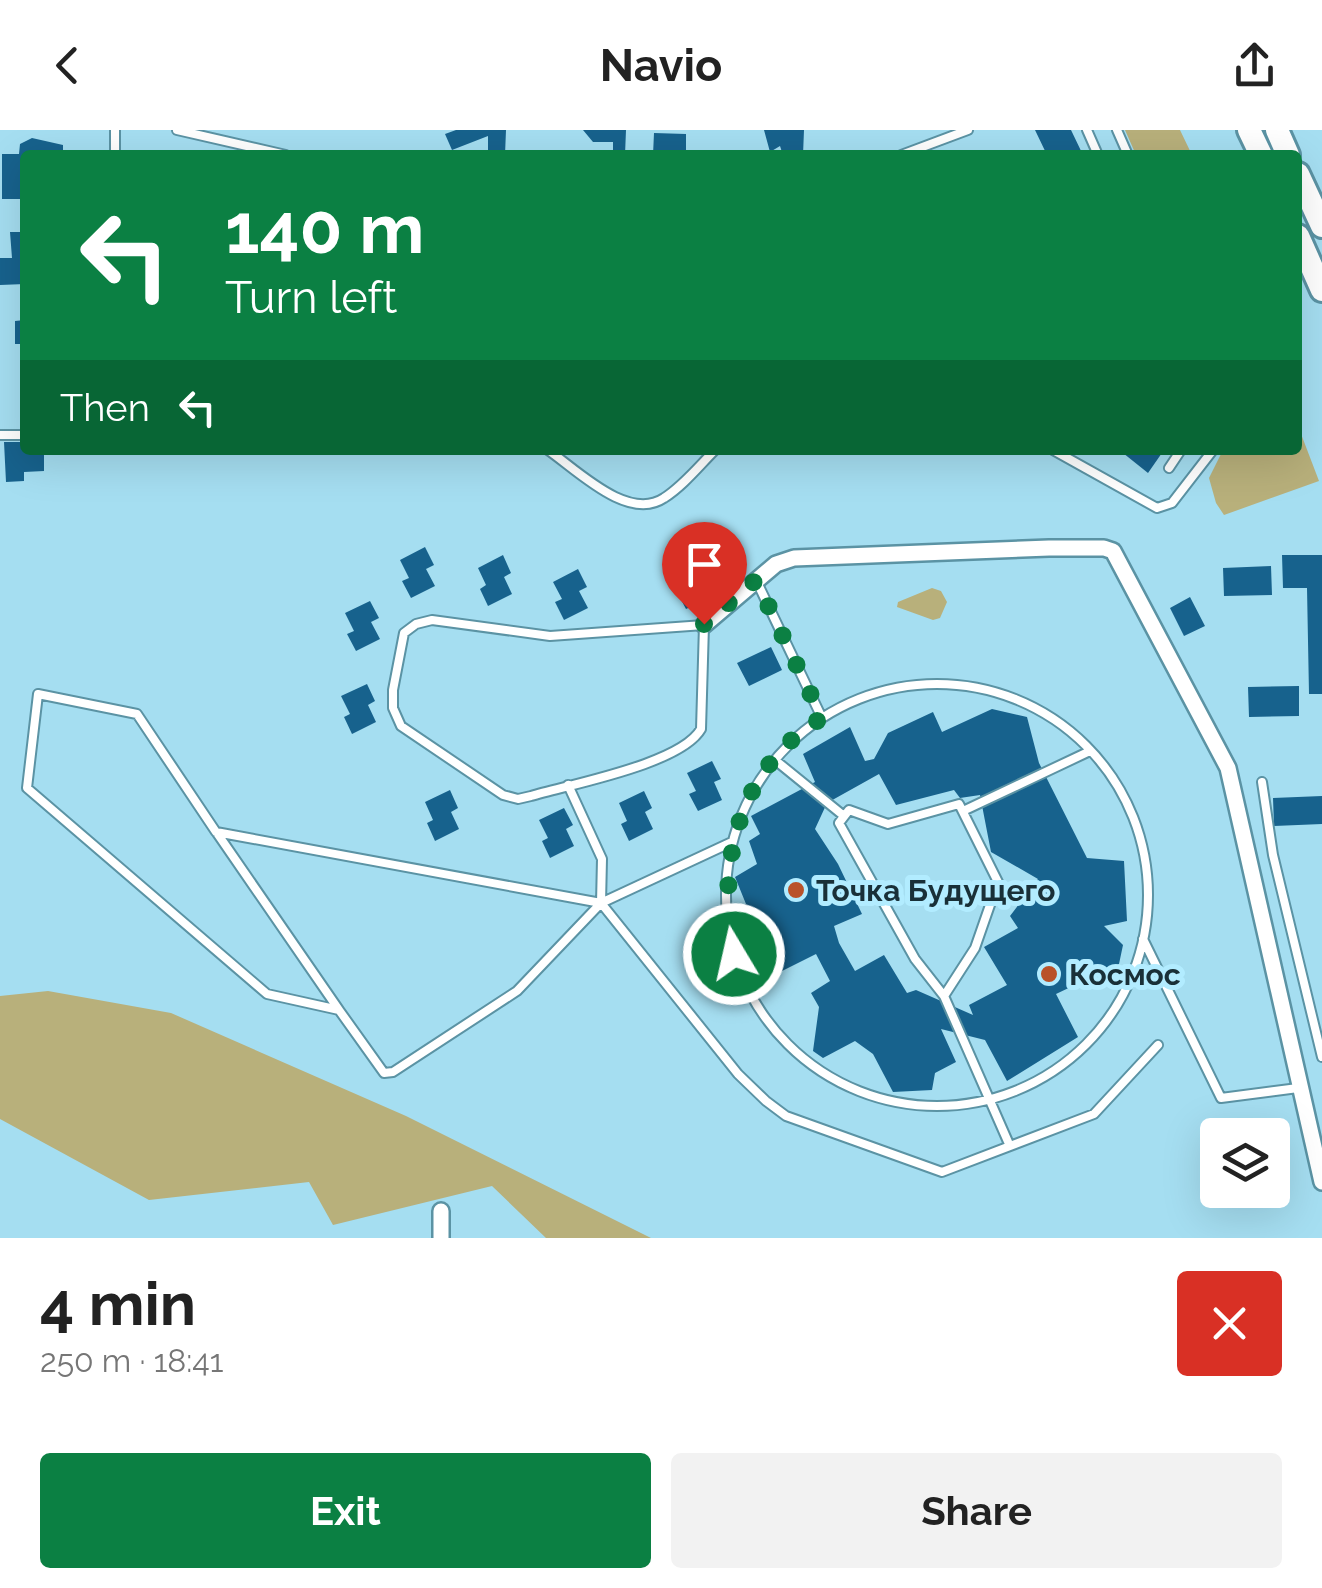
<!DOCTYPE html>
<html lang="en">
<head>
<meta charset="utf-8">
<style>
  body { margin:0; font-family:Raleway,sans-serif; background:#f2f2f2; color:#222; height:100vh; display:flex; flex-direction:column; font-size:38px; white-space:nowrap }
  * { box-sizing:border-box; margin:0 }
  p { font-size:32px; color:#767676 }
  .icon { flex:none; width:55px; height:55px; fill:none; stroke:currentColor; stroke-width:2; stroke-linecap:round; stroke-linejoin:round }
  .map { position:relative; height:1108px; overflow:hidden }
  .sheet { display:flex; flex-direction:column; background:#fff; flex:1 }
  .sheet>* { flex:none }
  .hud { position:absolute; left:20px; top:20px; width:1282px; height:305px; border-radius:10px; box-shadow:0 10px 40px #0002; background:#0b8043; color:#fff; overflow:hidden }
  .controls { position:absolute; left:1200px; top:988px; display:grid; gap:20px }
  .controls a { display:grid; place-items:center; width:90px; height:90px; border-radius:10px; background:#fff; box-shadow:0 10px 40px #0002; font-size:50px }
  .pin { position:absolute; display:grid; place-items:center; width:85px; height:85px; color:#fff; margin:-102px -42px; border-radius:50% 50% 50% 0; rotate:-45deg; box-shadow:0 0 10px #0007 }
  .pin .icon { rotate:45deg }
  .me { position:absolute; width:110px; margin:-55px; rotate:351deg; stroke-linejoin:round; filter:drop-shadow(0 0 8px #0008) }
  .turn { display:flex; align-items:center; gap:35px; height:210px; padding:0 40px; font-size:45px }
  .turn .icon { width:130px; height:130px; stroke-width:2.5 }
  .turn b { display:block; font-size:70px; line-height:85px }
  .then { display:flex; align-items:center; height:95px; padding:0 40px; background:#0003; gap:20px; font-size:38px }
  .round { display:grid; place-items:center; flex:none; width:105px; height:105px; border-radius:10px; background:#f2f2f2 }
  .headline { display:flex; align-items:center; justify-content:space-between; height:170px; padding:0 40px }
  h1 { font-size:60px; font-weight:700; line-height:75px }
  .cta { display:flex; gap:20px; margin-top:auto; padding:20px 40px }
  .cta a { flex:1; height:115px; border-radius:10px; background:#0b8043; color:#fff; font-size:40px; font-weight:700; line-height:115px; text-align:center }
  .cta a+a { background:#f2f2f2; color:#222 }
  header { display:flex; justify-content:space-between; align-items:center; height:130px; padding:0 40px; background:#fff; font-size:45px; font-weight:700 }
  .map>svg:first-child { display:block }
  .green { fill:#b8b07b }
  .building { fill:#17628d; fill-rule:evenodd }
  .lines { fill:none; stroke-linecap:round; stroke-linejoin:round }
  .lane-casing { stroke:#5b93a4; stroke-width:12 }
  .street-casing { stroke:#5b93a4; stroke-width:20 }
  .secondary-casing { stroke:#5b93a4; stroke-width:28 }
  .lane { stroke:#fff; stroke-width:8 }
  .street { stroke:#fff; stroke-width:15 }
  .secondary { stroke:#fff; stroke-width:22 }
  .route { stroke:#0b8043; stroke-width:18; stroke-dasharray:0 32.4 }
  .poi-dot { fill:#b9522a; stroke:#b2ecff; stroke-width:4 }
  .labels { text-anchor:middle; dominant-baseline:central; stroke-width:10; stroke-linejoin:round; paint-order:stroke }
  .poi-label { font-size:30px; font-weight:bold; fill:#193038; stroke:#b2ecff; text-anchor:start }
</style>
</head>
<body>
<header><svg class="icon" aria-label="back" viewBox="0 0 24 24"><path d="M15 5l-7 7 7 7"/></svg>Navio<svg class="icon" aria-label="share" viewBox="0 0 24 24"><path d="M12 15V3M7 8l5-5 5 5M5 13v7h14v-7"/></svg></header>
<div class="map">
<svg width="1322" height="1108" viewBox="0 0 1322 1108">
  <rect width="100%" height="100%" fill="#a5def1"/>
  <path class="green" d="M1125 0H1180L1192 25H1136Z
    M1298 296 1319 351 1224 385 1216 373 1209 348 1223 320H1298Z
    M932 458 941 461 947 472 940 488 933 490 897 477 898 472Z
    M48 861 171 883 406 986 651 1108H546L492 1056 333 1095 309 1052 149 1070 0 989V866Z"/>
  <path class="building" d="M456 0H506L505 25H488V6L452 20 445 4Z
    M583 0H626L625 25H613V12H593Z
    M764 0H804L803 25H783L780 16 770 22Z
    M1035 0H1071L1083 25H1047Z
    M654 3 686 4V25H653Z
    M32 8 63 15V25H25V69H2V24H19L20 14Z
    M10 102H25V154L0 155V128H12Z
    M25 190V214H15V191Z
    M4 312H24L25 322H44V341L24 342V351L6 352Z
    M1125 320H1164L1148 343 1123 323Z
    M425 417 434 435 426 439 435 456 411 468 402 451 409 448 400 430Z
    M503 425 511 443 504 447 512 464 488 476 480 459 486 455 478 438Z
    M1282 425H1322V564H1309L1307 458H1283Z
    M700 429 709 446 701 450 710 468 686 479 677 462 684 459 675 441Z
    M1271 436 1272 465 1224 466 1223 438Z
    M578 439 587 457 579 461 588 478 564 490 555 472 562 469 553 452Z
    M1190 467 1205 496 1184 506 1170 478Z
    M370 471 379 488 371 492 380 509 356 521 347 504 354 501 345 483Z
    M771 517 782 540 749 556 737 533Z
    M367 554 375 571 368 575 376 592 352 604 344 587 350 584 341 566Z
    M1299 556V586L1249 587 1248 557Z
    M992 579 1027 587 1039 633 1087 728 1124 731 1127 791 1104 796 1123 815 1119 834 1056 864 1078 907 1007 951 985 910 941 899 956 932 935 943 932 960 893 962 873 924 855 911 823 928 813 921 819 877 811 863 830 851 816 824 766 849 734 783 746 774 735 747 757 734 749 711 760 704 751 686 815 652 803 624 850 597 865 631 874 629 888 603 933 582 942 602ZM879 644 896 675 954 660 960 668 980 665 991 722 1038 749 1010 786 1018 798 984 817 1007 855 969 875 973 885 916 860 907 863 884 825 855 841 839 813 834 796 862 784 838 734 815 699 827 673Z
    M712 631 721 649 714 652 722 670 698 681 689 664 696 661 687 643Z
    M450 660 458 678 451 682 459 699 435 711 427 693 433 690 425 672Z
    M644 661 652 678 645 682 653 699 629 711 621 694 627 691 619 673Z
    M1322 666V694L1274 696 1273 668Z
    M564 678 573 695 566 699 574 716 550 728 542 711 548 708 539 690Z"/>
  <g class="lines">
    <g class="lane-casing">
      <path id="lane" d="M115 0V25
        M177 0 286 25
        M1087 0 1098 25
        M1117 0 1128 25
        M901 25 968 0
        M0 305H25
        M548 320C577 340 628 392 664 368 683 356 699 336 715 320
        M1053 320 1157 378 1172 373 1213 320
        M1169 338 1181 320
        M756 450 822 588
        M432 490 550 506 704 495 701 599C681 634 571 654 531 666L518 669 503 665 401 596 393 578V560L404 503 416 494Z
        M726 765a211 211 0 1 1 422 0a211 211 0 1 1-422 0Z
        M775 630 844 686
        M1262 652 1273 725 1322 927
        M568 655 602 729 601 773 216 702 137 584 38 564 27 658 267 864 339 880 384 943 393 942 517 861 601 773
        M963 681 1090 621
        M217 703 339 880
        M732 712 601 773 738 944 766 971 786 986 942 1042 1094 984 1158 915
        M1143 809 1221 968 1298 958
        M944 866 975 818 998 752 959 674 888 694 849 680 839 693 915 829 944 866 1009 1014"/>
    </g>
    <g class="street-casing">
      <path id="street" d="M704 495 776 434 794 428 1049 418H1104L1113 421 1228 638 1322 1052
        M441 1108V1081"/>
    </g>
    <g class="secondary-casing">
      <path id="secondary" d="M1249 0 1261 25
        M1277 0 1288 25
        M1298 44 1322 96
        M1298 106 1322 160"/>
    </g>
    <use href="#lane" class="lane"/>
    <use href="#street" class="street"/>
    <use href="#secondary" class="secondary"/>
  </g>
  <g class="lines">
    <path class="route" d="M704 494 756 450 822 588C738 637 716 735 734 824"/>
  </g>
  <g class="poi-dot">
    <circle cx="796" cy="760" r="10"/>
    <circle cx="1049" cy="844" r="10"/>
  </g>
  <g class="labels">
    <g class="poi-label">
      <text x="816" y="760">Точка Будущего</text>
      <text x="1069" y="844">Космос</text>
    </g>
  </g>
</svg>
<div class="controls">
<a><svg class="icon" aria-label="layers" viewBox="0 0 24 24"><path d="M12 4l9 5-9 5-9-5zM3 14l9 5 9-5"/></svg></a>
</div>
<div class="pin" style="left:704px;top:494px;background:#d93025"><svg class="icon" aria-label="arrive" viewBox="0 0 24 24"><path d="M6 21V4h12l-3 4 3 4H6"/></svg></div>
<svg class="me" style="left:734px;top:824px" viewBox="-20 -20 40 40"><circle r="17" fill="#0b8043" stroke="#fff" stroke-width="3"/><path d="M0-11L8 9 0 5-8 9z" fill="#fff"/></svg>
<div class="hud">
<div class="turn"><svg class="icon" aria-label="left" viewBox="0 0 24 24"><path d="M17 20v-9H6M10 6l-5 5 5 5"/></svg><div><b>140 m</b>Turn left</div></div>
<div class="then">Then<svg class="icon" aria-label="left" viewBox="0 0 24 24"><path d="M17 20v-9H6M10 6l-5 5 5 5"/></svg></div>
</div>
</div>
<section class="sheet">
<div class="headline"><div><h1>4 min</h1><p>250 m · 18:41</p></div><a class="round" style="background:#d93025;color:#fff"><svg class="icon" aria-label="close" viewBox="0 0 24 24"><path d="M6 6l12 12M18 6L6 18"/></svg></a></div>
<div class="cta"><a>Exit</a><a>Share</a></div>
</section>
</body>
</html>
